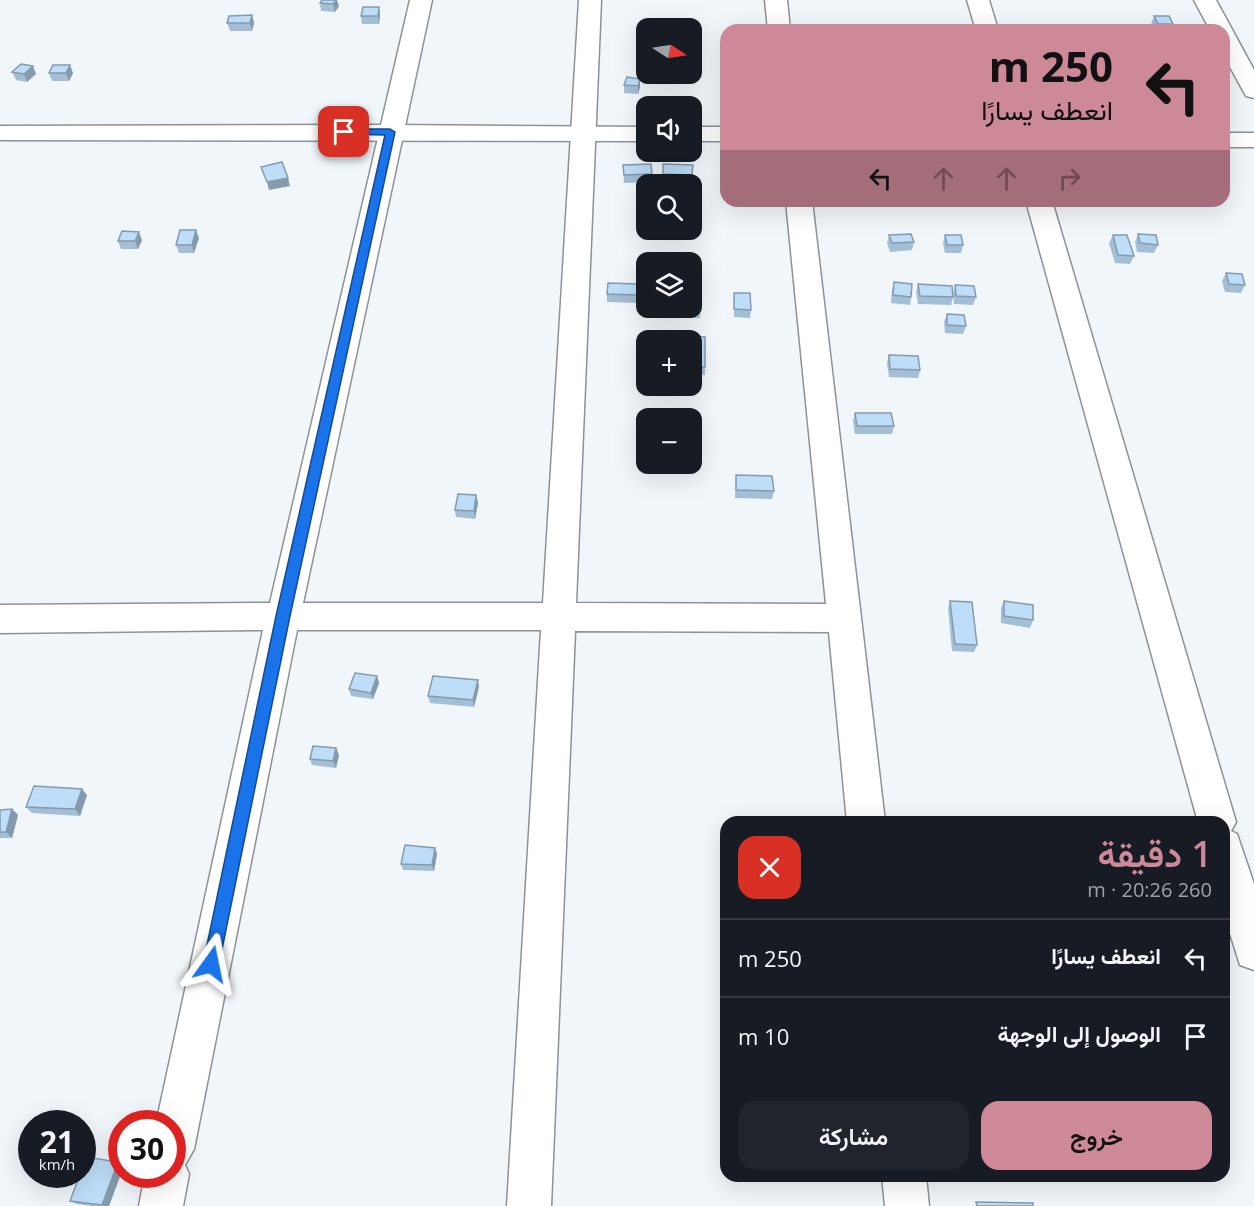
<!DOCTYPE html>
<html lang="ar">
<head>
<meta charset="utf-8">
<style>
  body { margin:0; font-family:"Open Sans",Vazirmatn,sans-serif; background:#20242c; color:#f1f3f6; direction:rtl; height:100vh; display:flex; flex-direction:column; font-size:22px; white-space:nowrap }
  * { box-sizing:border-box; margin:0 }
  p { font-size:20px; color:#9ea1a6 }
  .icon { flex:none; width:33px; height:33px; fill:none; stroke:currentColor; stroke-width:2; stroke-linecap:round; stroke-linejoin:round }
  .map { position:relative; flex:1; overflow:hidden; direction:ltr }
  .details { position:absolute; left:720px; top:816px; width:510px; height:366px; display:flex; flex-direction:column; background:#171b24; border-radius:18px; box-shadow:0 6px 24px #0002; direction:rtl }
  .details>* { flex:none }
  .hud { position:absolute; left:720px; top:24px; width:510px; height:183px; border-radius:18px; box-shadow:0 6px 24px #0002; direction:rtl; background:#ce8999; color:#111; overflow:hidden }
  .needle { width:39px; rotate:102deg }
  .tools { position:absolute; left:636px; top:18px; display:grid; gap:12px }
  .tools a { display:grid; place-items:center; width:66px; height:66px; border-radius:12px; background:#171b24; box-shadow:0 6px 24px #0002; font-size:30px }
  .speed { position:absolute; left:18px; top:1110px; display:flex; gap:12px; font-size:30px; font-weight:700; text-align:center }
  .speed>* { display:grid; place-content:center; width:78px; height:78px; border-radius:50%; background:#171b24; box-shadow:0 6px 24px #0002; line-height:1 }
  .speed small { font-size:15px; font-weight:400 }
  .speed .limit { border:9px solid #d22; background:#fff; color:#111 }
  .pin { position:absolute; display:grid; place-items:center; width:51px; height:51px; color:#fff; margin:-26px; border-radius:12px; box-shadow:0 3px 9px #0006 }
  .me { position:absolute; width:66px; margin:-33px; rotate:12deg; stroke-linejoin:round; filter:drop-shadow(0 0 4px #0008) }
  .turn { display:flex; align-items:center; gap:21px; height:126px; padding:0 18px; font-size:27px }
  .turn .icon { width:78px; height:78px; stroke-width:2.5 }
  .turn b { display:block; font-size:42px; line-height:51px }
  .lanes { display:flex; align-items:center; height:57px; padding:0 18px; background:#0003; justify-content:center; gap:30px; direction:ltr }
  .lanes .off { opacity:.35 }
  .round { display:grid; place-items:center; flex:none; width:63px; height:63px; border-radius:18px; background:#20242c }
  .summary { display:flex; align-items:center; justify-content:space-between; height:102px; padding:0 18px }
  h1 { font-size:36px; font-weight:600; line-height:45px; color:#ce8999 }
  .action { display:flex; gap:12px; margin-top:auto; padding:12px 18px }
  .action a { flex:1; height:69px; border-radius:18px; background:#ce8999; color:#111; font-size:24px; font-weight:600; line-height:69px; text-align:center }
  .action a+a { background:#20242c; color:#f1f3f6 }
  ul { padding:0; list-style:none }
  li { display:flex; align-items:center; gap:18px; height:78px; padding:0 18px; border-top:2px solid #363941 }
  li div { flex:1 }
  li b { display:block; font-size:22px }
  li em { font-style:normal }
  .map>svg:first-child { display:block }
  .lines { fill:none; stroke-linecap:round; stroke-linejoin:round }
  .minor-casing { stroke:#8c9296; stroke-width:3 }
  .tertiary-casing { stroke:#8c9296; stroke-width:3 }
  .minor { fill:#fff; fill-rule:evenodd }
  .tertiary { fill:#fff; fill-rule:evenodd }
  .wall { fill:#a3bed5 }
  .shaded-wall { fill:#849bae }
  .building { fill:#bdddf8; stroke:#849bae; stroke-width:1.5 }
  .route { fill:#1a73e8; stroke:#114b97; stroke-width:1.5 }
</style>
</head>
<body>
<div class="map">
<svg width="1254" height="1206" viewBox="0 0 1254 1206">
  <rect width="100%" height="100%" fill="#f1f6fb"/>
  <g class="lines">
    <g class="minor-casing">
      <path id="minor" d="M410 0H432L303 603H543L579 0H601L576 603 826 604 786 201H812L885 822H847L829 632 575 631 551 1206H507L541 630H297L194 1149 185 1165 189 1174 183 1206H139L145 1174H172V1124H156L263 630 0 633V605L270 603Z
        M765 0H787L790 30H768Z
        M967 0H989L998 30H976Z
        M1194 0H1216L1254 70V98L1246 96 1224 56V30H1210Z
        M1026 201H1052L1236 822 1231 831 1237 834 1254 884V970L1240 965 1224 914V822H1198Z
        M882 1176H926L929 1206H885Z"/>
    </g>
    <g class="tertiary-casing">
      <path id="tertiary" d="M390 125 646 127V141L0 140V126Z
        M692 127H726V141H692Z
        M1224 133H1254V147H1224Z"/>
    </g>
    <use href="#minor" class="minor"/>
    <use href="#tertiary" class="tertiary"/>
  </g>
  <path class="wall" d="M322 0 339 6 335 12 321 11 320 3Z
    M379 7 380 15 379 24H362L361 16Z
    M252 15 254 23 252 31H230L227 23Z
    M1154 16 1173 24 1171 30H1154L1151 24Z
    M12 72 36 74 27 82 16 80Z
    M49 73H73L69 81H52Z
    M653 74H666V84L653 83Z
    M624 85 640 87 638 94 624 93Z
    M663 164 693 165 692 183H663Z
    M623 165 652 174V182L624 183Z
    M1073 201H1093V202Z
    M1138 234 1158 245 1154 253 1137 252 1135 242Z
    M889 235 914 242 912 250 890 252 887 243Z
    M945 235 963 245 961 253H945L943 243Z
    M1113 235 1134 256 1130 264 1115 263 1109 243Z
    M199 238 194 253H179L176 245Z
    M142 240 138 249H121L118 241Z
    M1226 273 1245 285 1241 293 1225 292 1222 281Z
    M894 282 911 297 910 305 891 303 892 290Z
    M639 284 638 303 607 302V294Z
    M918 284 953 297 951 305 918 304 916 292Z
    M955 285 976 297 973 305 954 304 953 293Z
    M734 293 751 310 750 318 734 317Z
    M683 308H692L701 310 700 318H685Z
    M947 314 966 326 963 334 945 333 944 322Z
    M692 340 705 367V375L692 374Z
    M646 342V374H645L643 343Z
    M889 355 920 370 918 378 889 377 887 363Z
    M855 413 894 426 892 434H855L853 421Z
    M736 475 774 491 772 499 735 498Z
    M476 495 478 503 475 519 456 517 455 510Z
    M950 601 977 645 974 652 952 651 948 608Z
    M1004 601 1033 620 1030 628 1001 623V608Z
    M377 676 379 683 373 699 351 696 349 689Z
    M479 687 474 707 430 703 428 696Z
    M336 748 339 755 336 768 312 765 310 759Z
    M87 795 80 816 32 813 26 807Z
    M12 809 18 815 12 838H0V810Z
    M435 848 437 854 434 871 403 870 401 864Z
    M118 1162 122 1164V1171L109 1206H91L77 1204 70 1201Z"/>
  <path class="shaded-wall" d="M336 0H337L339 6 335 12 333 4Z
    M379 7 380 15 379 24 378 16Z
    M252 15 254 23 252 31 250 23Z
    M70 65 73 73 69 81 66 73Z
    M33 66 36 74 27 82 24 74Z
    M640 79V87L638 94V86Z
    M288 178 290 186 269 190 267 182Z
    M196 230 199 238 194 253 192 245Z
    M139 232 142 240 138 249 135 241Z
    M476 495 478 503 475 519 474 511Z
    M377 676 379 683 373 699 371 693Z
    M478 680 479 687 474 707 473 700Z
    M336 748 339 755 336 768 333 761Z
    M82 789 87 795 80 816 75 809Z
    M12 809 18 815 12 838 6 832Z
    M435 848 437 854 434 871 432 865Z
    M118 1162 122 1164V1171L109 1206H104L102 1205Z"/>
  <path class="building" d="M322 0H336L333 4 320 3Z
    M363 7H379L378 16H361Z
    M252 15 250 23H227L229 16Z
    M1154 16H1169L1173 24H1158Z
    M21 64 33 66 24 74 12 72Z
    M53 65H70L66 73H49Z
    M653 74H666V75H653Z
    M627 77 640 79 638 86 624 85Z
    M282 162 288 178 267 182 261 167Z
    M651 164 652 174 624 175 623 165Z
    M663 164 693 165 692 175 663 174Z
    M180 230H196L192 245H176Z
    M122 231 139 232 135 241H118Z
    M911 234 914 242 892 243 889 235Z
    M1138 234 1156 235 1158 245 1140 243Z
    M945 235H961L963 245H947Z
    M1113 235H1127L1134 256 1118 255Z
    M1226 273 1242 274 1245 285 1229 284Z
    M894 282 912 284 911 297 893 295Z
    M608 283 639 284 638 295 607 294Z
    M918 284 952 286 953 297 920 296Z
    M955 285 974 286 976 297 956 296Z
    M699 292 701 310H685V308H692V293Z
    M734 293H750L751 310 734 309Z
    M947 314 964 315 966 326 947 325Z
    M685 336 705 337V367L692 366V340H685Z
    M646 342V366H645L643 343Z
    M889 355 918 356 920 370 890 369Z
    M855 413H891L894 426H857Z
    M736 475 772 476 774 491 736 490Z
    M458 494 476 495 474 511 455 510Z
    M950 601 972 602 977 645 955 644Z
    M1004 601 1033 605V620L1004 616Z
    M355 673 377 676 371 693 349 689Z
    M433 676 478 680 473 700 428 696Z
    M313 746 336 748 333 761 310 759Z
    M34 786 82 789 75 809 26 807Z
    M12 809 6 832H0V810Z
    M405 845 435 848 432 865 401 864Z
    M86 1157 118 1162 102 1205 70 1201 80 1174H82V1166Z
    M976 1202 1033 1203V1206H977Z"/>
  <path class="route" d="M344 129H390L395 132 290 616 219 964 217 970 211 972 205 970 203 964 276 616 385 135 341 134V130Z"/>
</svg>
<div class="tools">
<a><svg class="needle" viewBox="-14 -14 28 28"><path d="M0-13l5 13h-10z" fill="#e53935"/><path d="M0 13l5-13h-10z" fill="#9ea1a6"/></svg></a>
<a><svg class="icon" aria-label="sound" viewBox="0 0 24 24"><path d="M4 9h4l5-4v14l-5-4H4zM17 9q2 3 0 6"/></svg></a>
<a><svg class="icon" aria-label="search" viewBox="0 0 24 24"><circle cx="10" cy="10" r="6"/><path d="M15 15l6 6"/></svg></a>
<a><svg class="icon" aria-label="layers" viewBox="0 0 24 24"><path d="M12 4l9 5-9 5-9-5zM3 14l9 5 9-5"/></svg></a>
<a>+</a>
<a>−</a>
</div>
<div class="speed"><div>21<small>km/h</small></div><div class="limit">30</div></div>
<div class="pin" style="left:344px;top:132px;background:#d93025"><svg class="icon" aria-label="arrive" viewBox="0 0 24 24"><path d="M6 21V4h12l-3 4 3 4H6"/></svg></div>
<svg class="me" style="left:211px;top:964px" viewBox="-20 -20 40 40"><path d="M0-17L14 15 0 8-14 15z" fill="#1a73e8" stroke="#fff" stroke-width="4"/></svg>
<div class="hud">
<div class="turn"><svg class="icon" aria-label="left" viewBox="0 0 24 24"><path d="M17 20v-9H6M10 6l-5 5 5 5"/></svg><div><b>250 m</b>انعطف يسارًا</div></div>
<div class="lanes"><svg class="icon" aria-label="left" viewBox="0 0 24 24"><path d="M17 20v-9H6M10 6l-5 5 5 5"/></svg><svg class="icon off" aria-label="ahead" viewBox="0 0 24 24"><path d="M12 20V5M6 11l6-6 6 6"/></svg><svg class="icon off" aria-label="ahead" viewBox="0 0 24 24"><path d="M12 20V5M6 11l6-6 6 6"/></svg><svg class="icon off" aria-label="right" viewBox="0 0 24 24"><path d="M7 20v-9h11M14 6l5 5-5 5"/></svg></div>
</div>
<section class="details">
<div class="summary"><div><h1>1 دقيقة</h1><p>260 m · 20:26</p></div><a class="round" style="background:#d93025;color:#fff"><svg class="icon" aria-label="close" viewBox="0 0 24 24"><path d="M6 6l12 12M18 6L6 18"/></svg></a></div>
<ul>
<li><svg class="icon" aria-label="left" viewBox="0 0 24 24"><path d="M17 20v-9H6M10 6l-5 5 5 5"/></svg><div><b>انعطف يسارًا</b></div><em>250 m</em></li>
<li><svg class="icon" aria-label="arrive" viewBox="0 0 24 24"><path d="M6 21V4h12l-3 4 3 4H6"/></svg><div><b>الوصول إلى الوجهة</b></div><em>10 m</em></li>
</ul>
<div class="action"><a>خروج</a><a>مشاركة</a></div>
</section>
</div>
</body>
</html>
